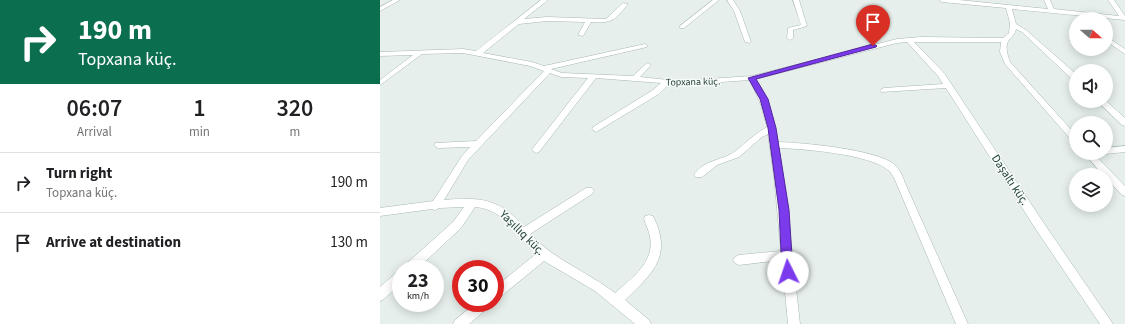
<!DOCTYPE html>
<html lang="en">
<head>
<meta charset="utf-8">
<style>
  body { margin:0; font-family:"Source Sans 3",sans-serif; background:#f6f6f6; color:#202124; height:100vh; display:flex; flex-direction:column; font-size:15px; white-space:nowrap }
  * { box-sizing:border-box; margin:0 }
  p { font-size:13px; color:#757577 }
  .icon { flex:none; width:22px; height:22px; fill:none; stroke:currentColor; stroke-width:2; stroke-linecap:round; stroke-linejoin:round }
  .map { position:relative; flex:1; overflow:hidden }
  .details { display:flex; flex-direction:column; background:#fff; width:380px }
  .details>* { flex:none }
  .top-card { background:#0b6e4f; color:#fff; overflow:hidden }
  .needle { width:26px; rotate:110deg }
  .buttons { position:absolute; left:689px; top:12px; display:grid; gap:8px }
  .buttons a { display:grid; place-items:center; width:44px; height:44px; border-radius:50%; background:#fff; box-shadow:0 2px 10px #0003; font-size:20px }
  .speed { position:absolute; left:12px; top:260px; display:flex; gap:8px; font-size:20px; font-weight:700; text-align:center }
  .speed>* { display:grid; place-content:center; width:52px; height:52px; border-radius:50%; background:#fff; box-shadow:0 2px 10px #0003; line-height:1 }
  .speed small { font-size:10px; font-weight:400 }
  .speed .limit { border:6px solid #d22; background:#fff; color:#111 }
  .pin { position:absolute; display:grid; place-items:center; width:34px; height:34px; color:#fff; margin:-41px -17px; border-radius:50% 50% 50% 0; rotate:-45deg; box-shadow:0 0 4px #0007 }
  .pin .icon { rotate:45deg }
  .me { position:absolute; width:44px; margin:-22px; rotate:356deg; stroke-linejoin:round; filter:drop-shadow(0 0 3px #0008) }
  .turn { display:flex; align-items:center; gap:14px; height:84px; padding:0 12px; font-size:18px }
  .turn .icon { width:52px; height:52px; stroke-width:2.5 }
  .turn b { display:block; font-size:28px; line-height:34px }
  .eta { display:flex; justify-content:space-evenly; align-items:center; height:68px; text-align:center }
  .eta b { font-size:24px; font-weight:600; line-height:28px }
  ul { padding:0; list-style:none }
  li { display:flex; align-items:center; gap:12px; height:60px; padding:0 12px; border-top:1px solid #e0e0e0 }
  li div { flex:1 }
  li b { display:block; font-size:15px }
  li em { font-style:normal }
  main { display:flex; flex:1; min-height:0 }
  .map>svg:first-child { display:block }
  .lines { fill:none; stroke-linecap:round; stroke-linejoin:round }
  .minor-casing { stroke:#a8b8b2; stroke-width:1 }
  .minor { fill:#fff; fill-rule:evenodd }
  .route { fill:#7c3aed; stroke:#51269a }
  .labels { text-anchor:middle; dominant-baseline:central; stroke-width:3; stroke-linejoin:round; paint-order:stroke }
  .far-street-label { font-size:10px; fill:#24423a; stroke:#f7fbf9 }
  .street-label { font-size:12px; fill:#24423a; stroke:#f7fbf9 }
</style>
</head>
<body>
<main>
<section class="details">
<div class="top-card">
<div class="turn"><svg class="icon" aria-label="right" viewBox="0 0 24 24"><path d="M7 20v-9h11M14 6l5 5-5 5"/></svg><div><b>190 m</b>Topxana küç.</div></div>
</div>
<div class="eta">
<div><b>06:07</b><p>Arrival</p></div>
<div><b>1</b><p>min</p></div>
<div><b>320</b><p>m</p></div>
</div>
<ul>
<li><svg class="icon" aria-label="right" viewBox="0 0 24 24"><path d="M7 20v-9h11M14 6l5 5-5 5"/></svg><div><b>Turn right</b><p>Topxana küç.</p></div><em>190 m</em></li>
<li><svg class="icon" aria-label="arrive" viewBox="0 0 24 24"><path d="M6 21V4h12l-3 4 3 4H6"/></svg><div><b>Arrive at destination</b></div><em>130 m</em></li>
</ul>
</section>
<div class="map">
<svg width="745" height="324" viewBox="0 0 745 324">
  <rect width="100%" height="100%" fill="#e6efeb"/>
  <g class="lines">
    <g class="minor-casing">
      <path id="minor" d="M13 0H20L0 11V7Z
        M161 0H168L144 19 167 17 226 19 243 3 248 4C234 21 233 23 211 22L203 36 198 35 205 22 167 21 139 24 103 53 152 62 164 66 265 44 267 45V47L171 69 182 73 253 76 266 64 268 63 271 65 260 77 298 81 372 76 517 39 541 37 623 38 629 33 630 23 626 8 562 2 559 0H579L668 9 664 0H670L674 9 739 16 728 0H734L745 16V20L632 9 636 24 646 30 696 74V80H693L642 32 636 29C635 35 632 36 629 40 624 46 628 56 630 62L696 135V143L693 142 625 64 620 52 621 42H534L564 73 665 225 733 324H720L657 231 566 88 501 92 500 90 504 88 563 84 558 76 527 42 517 43 376 79C389 99 394 120 398 142 425 143 493 149 514 164 519 169 523 176 525 183L588 324H576L515 180C513 176 511 172 508 170 489 154 424 149 399 148L406 197 420 324H408L402 260 359 265 355 263 353 260 355 257 359 255 401 251 394 176 388 134 382 137 359 157 337 165 322 177H316L314 175C324 159 342 161 354 152 366 143 374 134 387 127L381 105 370 80 298 85 289 84 279 94 216 132 212 129 213 127 273 90 281 83 216 78 159 152 156 153 152 150 153 148 208 78 181 77 170 73 88 160 64 200C100 197 119 198 144 227L206 188H212L214 191 212 194 150 234C176 261 206 271 235 293 252 278 275 262 270 237 269 231 266 225 264 219L265 216 269 215 273 216C293 256 273 273 245 300L269 320 271 324H255L215 291 164 261 119 298 115 300V287L156 254C136 236 125 209 95 207L81 228 37 269H23L25 265 73 222 84 207 59 208 55 210 52 209 0 216V208L53 201 82 156 90 147 58 148 54 145 55 143 96 141 164 71 150 66 83 53 42 54 0 85V80L33 55 0 56V52L83 49 96 51Z
        M333 0H339L304 28H300V26Z
        M347 0H353L360 11 371 42 370 43 365 42 354 11Z
        M413 0H419L427 26 413 30V38L410 40 407 38 408 28 421 25Z
        M726 36 745 49V54L726 41Z
        M717 101H726L745 118V126L742 125Z
        M745 146V152L726 154 723 153H726V148Z
        M704 153H713L745 186V196L742 195 726 178V175H723Z
        M21 271V283L4 299 0 301V287L17 272Z
        M96 303H111L109 307 89 324H73L75 320Z"/>
    </g>
    <use href="#minor" class="minor"/>
  </g>
  <path class="route" d="M493 44 497 46 496 47 376 79 388 99 396 128 409 210 413 272 412 276 408 277 403 276 402 272 399 210 388 128 380 99 368 78Z"/>
  <g class="labels">
    <g class="far-street-label">
      <text transform="translate(313 82) rotate(-1)">Topxana küç.</text>
    </g>
    <g class="street-label">
      <text transform="translate(630 180) rotate(57)">Daşaltı küç.</text>
      <text transform="translate(142 233) rotate(45)">Yaşıllıq küç.</text>
    </g>
  </g>
</svg>
<div class="buttons">
<a><svg class="needle" viewBox="-14 -14 28 28"><path d="M0-13l5 13h-10z" fill="#e53935"/><path d="M0 13l5-13h-10z" fill="#757577"/></svg></a>
<a><svg class="icon" aria-label="sound" viewBox="0 0 24 24"><path d="M4 9h4l5-4v14l-5-4H4zM17 9q2 3 0 6"/></svg></a>
<a><svg class="icon" aria-label="search" viewBox="0 0 24 24"><circle cx="10" cy="10" r="6"/><path d="M15 15l6 6"/></svg></a>
<a><svg class="icon" aria-label="layers" viewBox="0 0 24 24"><path d="M12 4l9 5-9 5-9-5zM3 14l9 5 9-5"/></svg></a>
</div>
<div class="speed"><div>23<small>km/h</small></div><div class="limit">30</div></div>
<div class="pin" style="left:493px;top:46px;background:#d93025"><svg class="icon" aria-label="arrive" viewBox="0 0 24 24"><path d="M6 21V4h12l-3 4 3 4H6"/></svg></div>
<svg class="me" style="left:408px;top:272px" viewBox="-20 -20 40 40"><circle r="19" fill="#fff"/><path d="M0-13L10 11 0 6-10 11z" fill="#7c3aed"/></svg>
</div>
</main>
</body>
</html>
